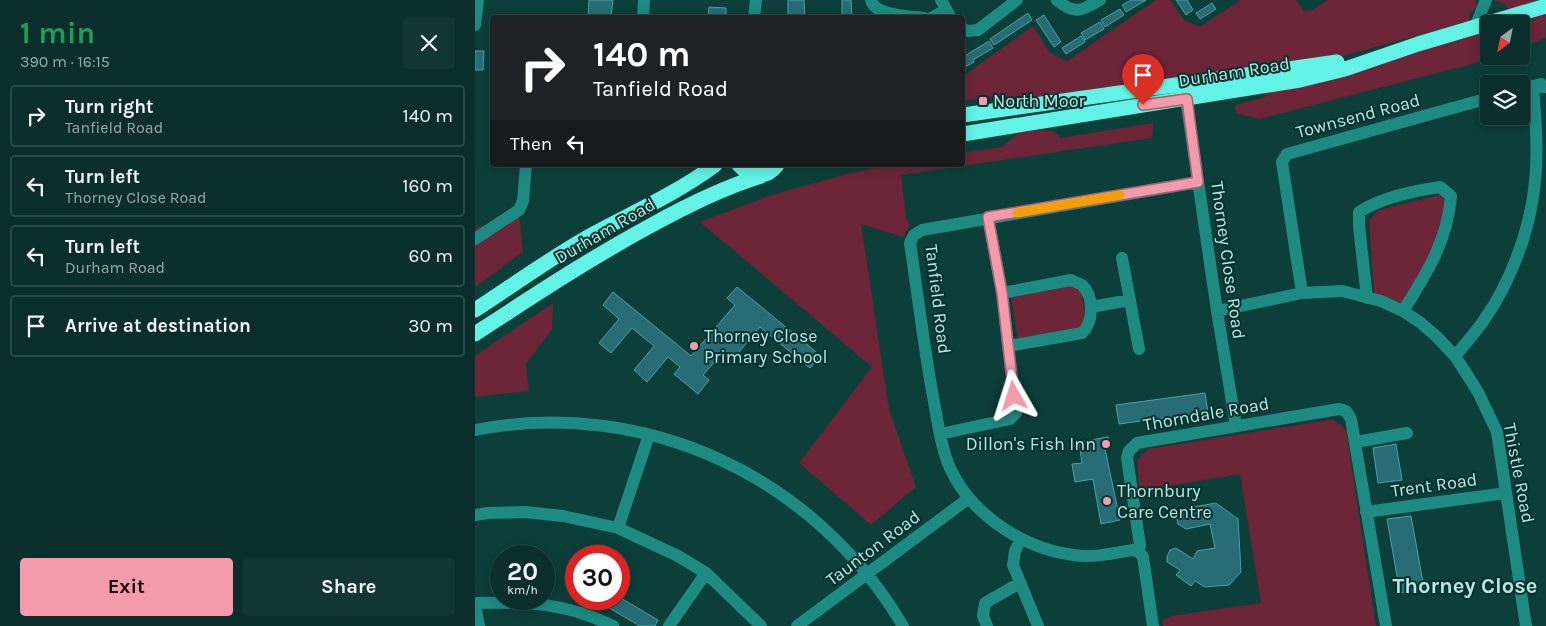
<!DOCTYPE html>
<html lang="en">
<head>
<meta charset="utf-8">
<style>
  body { margin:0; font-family:Karla,sans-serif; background:#123634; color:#f1f3f6; height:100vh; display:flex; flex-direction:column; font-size:19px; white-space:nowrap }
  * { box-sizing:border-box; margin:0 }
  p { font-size:16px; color:#99a8a9 }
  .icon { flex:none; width:28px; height:28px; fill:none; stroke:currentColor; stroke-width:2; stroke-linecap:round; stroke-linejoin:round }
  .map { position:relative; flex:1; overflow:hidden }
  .drawer { display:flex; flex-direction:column; background:#092e2c; width:475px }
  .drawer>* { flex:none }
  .top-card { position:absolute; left:15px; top:15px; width:475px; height:152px; border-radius:5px; box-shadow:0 2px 12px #0003,0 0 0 1px #294a48; background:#202124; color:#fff; overflow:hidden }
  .needle { width:32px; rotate:212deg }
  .controls { position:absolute; left:1005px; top:15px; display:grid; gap:10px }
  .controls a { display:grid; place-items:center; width:50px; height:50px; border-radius:5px; background:#092e2c; box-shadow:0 2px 12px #0003,0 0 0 1px #294a48; font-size:25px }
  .speed { position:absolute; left:15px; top:545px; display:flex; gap:10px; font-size:25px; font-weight:700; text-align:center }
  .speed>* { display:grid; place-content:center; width:65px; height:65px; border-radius:50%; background:#092e2c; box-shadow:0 2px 12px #0003,0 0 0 1px #294a48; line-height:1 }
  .speed small { font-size:12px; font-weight:400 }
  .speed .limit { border:8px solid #d22; background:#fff; color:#111 }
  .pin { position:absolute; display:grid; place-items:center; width:42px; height:42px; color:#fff; margin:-51px -21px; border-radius:50% 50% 50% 0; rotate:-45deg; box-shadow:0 0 5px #0007 }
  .pin .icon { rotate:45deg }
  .me { position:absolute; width:55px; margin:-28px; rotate:354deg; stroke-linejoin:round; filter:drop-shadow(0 0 4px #0008) }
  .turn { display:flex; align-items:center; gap:18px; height:105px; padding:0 20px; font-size:22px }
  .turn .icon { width:65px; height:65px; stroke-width:2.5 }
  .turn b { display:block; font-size:35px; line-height:42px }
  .then { display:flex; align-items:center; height:48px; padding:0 20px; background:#0003; gap:10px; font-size:19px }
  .round { display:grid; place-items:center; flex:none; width:52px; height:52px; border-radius:5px; background:#123634 }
  .head { display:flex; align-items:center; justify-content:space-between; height:85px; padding:0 20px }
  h1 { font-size:30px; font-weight:700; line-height:38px; color:#1e9e55 }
  .button { display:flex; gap:10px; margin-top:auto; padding:10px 20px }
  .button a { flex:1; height:58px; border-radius:5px; background:#f39aab; color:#111; font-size:20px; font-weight:700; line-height:58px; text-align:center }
  .button a+a { background:#123634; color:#f1f3f6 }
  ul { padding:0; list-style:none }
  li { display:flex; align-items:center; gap:15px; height:62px; margin:0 10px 8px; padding:0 10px; border:2px solid #294a48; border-radius:5px }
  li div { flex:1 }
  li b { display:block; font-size:19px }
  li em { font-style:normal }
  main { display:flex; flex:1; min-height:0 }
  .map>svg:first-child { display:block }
  .green { fill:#6d2538 }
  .building { fill:#286c75; stroke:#48a0ac }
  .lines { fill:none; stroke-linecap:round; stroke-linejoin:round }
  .minor { stroke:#1e8b83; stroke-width:12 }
  .highway { stroke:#62f3e6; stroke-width:15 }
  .route-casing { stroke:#9e646f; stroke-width:12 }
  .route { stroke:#f39aab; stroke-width:9 }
  .slow { stroke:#f59e0b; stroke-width:9 }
  .poi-dot { fill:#f39aab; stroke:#003330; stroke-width:2 }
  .labels { text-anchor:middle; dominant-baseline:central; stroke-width:4; stroke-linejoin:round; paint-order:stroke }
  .street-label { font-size:18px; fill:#bce5e0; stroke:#003330 }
  .poi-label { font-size:18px; fill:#bce5e0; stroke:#003330; text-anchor:start }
  .district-label { font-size:22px; font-weight:bold; fill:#bce5e0; stroke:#003330 }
</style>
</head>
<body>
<main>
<section class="drawer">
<div class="head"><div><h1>1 min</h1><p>390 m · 16:15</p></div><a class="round"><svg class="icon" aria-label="close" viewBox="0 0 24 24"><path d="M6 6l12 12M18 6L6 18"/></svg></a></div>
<ul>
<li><svg class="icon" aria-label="right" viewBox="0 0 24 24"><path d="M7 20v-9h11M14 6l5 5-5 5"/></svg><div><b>Turn right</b><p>Tanfield Road</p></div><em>140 m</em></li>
<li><svg class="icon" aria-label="left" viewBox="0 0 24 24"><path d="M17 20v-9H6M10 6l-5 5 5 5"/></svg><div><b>Turn left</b><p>Thorney Close Road</p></div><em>160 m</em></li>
<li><svg class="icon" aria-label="left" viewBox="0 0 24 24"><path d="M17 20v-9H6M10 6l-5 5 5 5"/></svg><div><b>Turn left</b><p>Durham Road</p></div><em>60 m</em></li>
<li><svg class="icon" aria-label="arrive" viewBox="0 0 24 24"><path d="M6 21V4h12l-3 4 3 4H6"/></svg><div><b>Arrive at destination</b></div><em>30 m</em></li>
</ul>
<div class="button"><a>Exit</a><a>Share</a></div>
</section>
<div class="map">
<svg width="1071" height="626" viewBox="0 0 1071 626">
  <rect width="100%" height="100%" fill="#0c3e3a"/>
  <path class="green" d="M681 0H695L709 20 725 27 766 0H821L829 11 837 10 853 0H1000L1002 6 994 15 995 21 868 56 541 103 518 97 488 101V76L558 26 575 53 592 61Z
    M1017 0H1065L1034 10 1030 4Z
    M1071 13V38L1046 47V24H1034Z
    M1014 30V56H1019L997 64 792 117 784 119 761 113 760 105 790 97 789 92Z
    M678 123 677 138 426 175 431 218 435 225 428 237 386 224 414 409 441 487 396 525 324 463 397 367 225 222 297 195 372 174 416 165H488V153L527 147 543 133 559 130 578 131 586 138Z
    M964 195 972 202 963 238 951 264 927 303 899 293 894 220 904 210Z
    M44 214 48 252 0 287V228Z
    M599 286 607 294 610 319 604 328 543 339 536 297Z
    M78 303 77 329 51 364 54 391 0 397V356Z
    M858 419 871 430 901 626H688L687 621 696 616 786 603 765 474 664 491 662 460 673 449Z"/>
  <path class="building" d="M114 0H138L136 18 113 17Z
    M313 0H329L330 18H313Z
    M367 0H376L377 17 367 18Z
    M656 0H671L651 12 647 5Z
    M701 0H712L718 10 711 15Z
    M737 3 741 9 725 19 721 13Z
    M234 7 251 8V18H233Z
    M645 9 649 15 630 27 626 20Z
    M553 13 557 20 519 45 515 39Z
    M569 15 586 42 579 47 561 20Z
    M625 22 629 29 610 40 606 33Z
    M606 36 610 42 591 54 587 48Z
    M514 41 518 48 498 60 499 62 488 68V57Z
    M0 51H9L8 70H0Z
    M262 287 346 356 335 368 285 327 259 358 250 350 228 375 234 380 223 394 199 374 205 367 193 357 172 382 159 370 179 346 157 328 136 353 124 343 144 319 128 305 138 292 216 356 260 305 252 298Z
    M730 393 733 412 644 424 641 405Z
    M633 437 635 448 630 449 645 520 626 524 618 479 600 482 597 464 607 463 604 442Z
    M921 444 927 480 903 483 898 448Z
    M741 503 763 519 766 572 754 585 730 587 720 581 716 586 701 575 705 570 692 562V557L695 550 701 548 718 559 722 551 740 548 735 524 711 529 703 524 701 515 707 509Z
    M936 516 949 588 925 593 912 519Z
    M144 597 183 620 180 626H165L129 605 128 609 103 599H127L140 604Z"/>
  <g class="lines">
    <path class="minor" d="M396 0C399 16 435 16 449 18
      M466 0 476 18
      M582 0C599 15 607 11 625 0
      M168 18 169 0
      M279 18 281 0
      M456 18 471 10
      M0 25 3 0
      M1000 27 1011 0
      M488 29 493 31 503 30 542 0
      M1046 89 1066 84
      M711 99 742 311 761 426
      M0 239 44 210 48 201 51 165
      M647 258 664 349
      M527 293 596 280C599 282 604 283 607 285 619 296 619 322 607 333L534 346
      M827 293 807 162 812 154 1014 98
      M892 298 884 226V212C908 197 938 191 965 187L976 196C973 240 951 275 928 311
      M616 307 655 300
      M742 311 827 293 867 291 906 301 928 311 946 323 961 336 980 356 1003 392 1022 432 1051 626
      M980 356C991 343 1002 331 1011 317 1034 284 1052 237 1058 197 1064 160 1061 123 1058 86L1071 87
      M0 430C172 397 340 477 428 626
      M465 434 535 419 541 413 527 293 513 217
      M881 442 932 433
      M891 512 1031 493
      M0 515 13 513 50 512 88 516 143 528 203 556 231 573 286 626
      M143 528 174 435
      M546 539 540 551 538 565 563 626
      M664 552 658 550C643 552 625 557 609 556 555 553 498 518 475 468 466 448 463 423 459 402 449 349 443 296 435 243L439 235 447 230 723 182
      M0 603C53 602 89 602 138 626
      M0 604 4 626
      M194 626 231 573
      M322 626 494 498
      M512 626 508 616 510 603 545 583
      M678 626 668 557 664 552 665 545 652 458 654 451 662 443 864 409 871 411 876 419 911 626"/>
    <path class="highway" d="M488 115 862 62
      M488 134 825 80 870 69 943 44 1071 6
      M264 165C275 178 291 179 302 165
      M0 310C37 286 74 259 113 237 155 214 201 194 240 165
      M0 334C58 296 114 259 175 226 211 206 247 188 286 176"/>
  </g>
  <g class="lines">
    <g class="route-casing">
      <path id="route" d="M539 396 527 293 513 217 723 182 712 99 668 105"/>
    </g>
    <use href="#route" class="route"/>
    <path class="slow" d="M542 213 645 195"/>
  </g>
  <g class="poi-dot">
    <rect x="503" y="96" width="10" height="10" rx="2.5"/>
    <circle cx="219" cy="346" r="5"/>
    <circle cx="631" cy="444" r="5"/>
    <circle cx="632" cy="501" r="5"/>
  </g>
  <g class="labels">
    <g class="street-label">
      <text transform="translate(759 72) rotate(-9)">Durham Road</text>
      <text transform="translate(883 116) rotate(-15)">Townsend Road</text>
      <text transform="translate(130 231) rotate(-30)">Durham Road</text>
      <text transform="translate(753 260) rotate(82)">Thorney Close Road</text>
      <text transform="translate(463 299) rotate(83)">Tanfield Road</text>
      <text transform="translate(731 414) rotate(-10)">Thorndale Road</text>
      <text transform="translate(1044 473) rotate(79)">Thistle Road</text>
      <text transform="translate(959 485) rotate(-8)">Trent Road</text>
      <text transform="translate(398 548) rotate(-37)">Taunton Road</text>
    </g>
    <g class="poi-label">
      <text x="518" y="101">North Moor</text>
      <text x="229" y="336">Thorney Close<tspan x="229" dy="21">Primary School</tspan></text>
      <text x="621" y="444" text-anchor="end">Dillon's Fish Inn</text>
      <text x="642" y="491">Thornbury<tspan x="642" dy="21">Care Centre</tspan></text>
    </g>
    <g class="district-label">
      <text x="990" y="586">Thorney Close</text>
    </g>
  </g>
</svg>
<div class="controls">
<a><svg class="needle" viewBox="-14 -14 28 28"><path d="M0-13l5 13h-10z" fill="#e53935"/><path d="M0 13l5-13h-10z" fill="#99a8a9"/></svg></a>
<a><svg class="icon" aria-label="layers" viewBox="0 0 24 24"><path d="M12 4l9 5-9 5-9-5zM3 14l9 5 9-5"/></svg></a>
</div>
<div class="speed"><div>20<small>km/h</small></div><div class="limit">30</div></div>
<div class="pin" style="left:668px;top:105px;background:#d93025"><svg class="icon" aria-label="arrive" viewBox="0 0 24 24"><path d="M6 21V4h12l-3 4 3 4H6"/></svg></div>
<svg class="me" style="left:539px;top:396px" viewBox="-20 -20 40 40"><path d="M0-17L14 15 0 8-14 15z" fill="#f39aab" stroke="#fff" stroke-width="4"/></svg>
<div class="top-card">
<div class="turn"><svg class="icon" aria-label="right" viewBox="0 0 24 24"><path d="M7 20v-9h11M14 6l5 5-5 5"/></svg><div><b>140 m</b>Tanfield Road</div></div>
<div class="then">Then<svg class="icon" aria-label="left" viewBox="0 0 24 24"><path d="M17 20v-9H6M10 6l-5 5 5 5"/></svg></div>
</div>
</div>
</main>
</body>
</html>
